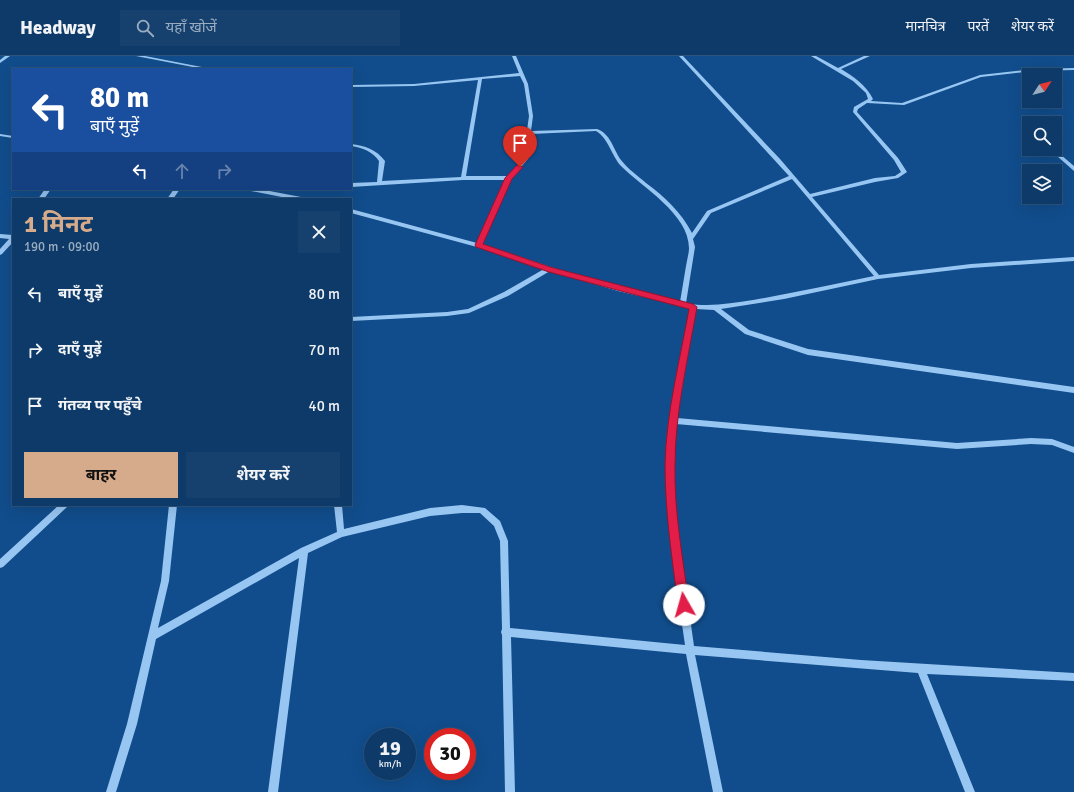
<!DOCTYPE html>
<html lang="hi">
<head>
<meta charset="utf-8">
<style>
  body { margin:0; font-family:Signika,"Noto Sans Devanagari",sans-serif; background:#16416f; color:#f1f3f6; height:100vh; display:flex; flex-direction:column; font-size:15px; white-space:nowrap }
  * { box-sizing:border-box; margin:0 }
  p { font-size:13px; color:#9aadc0 }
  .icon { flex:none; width:22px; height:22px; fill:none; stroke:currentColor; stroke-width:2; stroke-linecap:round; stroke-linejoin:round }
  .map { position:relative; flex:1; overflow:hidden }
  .panel { position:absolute; left:12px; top:142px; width:340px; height:308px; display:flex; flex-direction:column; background:#0d3a69; border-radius:0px; box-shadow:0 4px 16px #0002,0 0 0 1px #2d547d }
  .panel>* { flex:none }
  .guide { position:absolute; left:12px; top:12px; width:340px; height:122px; border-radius:0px; box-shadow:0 4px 16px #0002,0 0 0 1px #2d547d; background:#1a4fa0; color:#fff; overflow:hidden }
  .needle { width:26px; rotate:54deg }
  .tools { position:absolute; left:1022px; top:12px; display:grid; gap:8px }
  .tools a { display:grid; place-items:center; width:40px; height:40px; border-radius:0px; background:#0d3a69; box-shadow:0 4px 16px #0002,0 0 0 1px #2d547d; font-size:20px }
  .speed { position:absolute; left:364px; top:672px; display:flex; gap:8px; font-size:20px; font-weight:700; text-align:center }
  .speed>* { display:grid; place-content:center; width:52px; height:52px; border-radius:50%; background:#0d3a69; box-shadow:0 4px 16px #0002,0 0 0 1px #2d547d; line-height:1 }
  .speed small { font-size:10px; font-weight:400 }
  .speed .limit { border:6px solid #d22; background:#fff; color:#111 }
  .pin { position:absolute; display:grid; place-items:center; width:34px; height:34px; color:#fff; margin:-41px -17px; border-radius:50% 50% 50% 0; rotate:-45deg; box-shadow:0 0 4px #0007 }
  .pin .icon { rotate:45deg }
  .me { position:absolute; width:44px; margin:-22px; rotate:353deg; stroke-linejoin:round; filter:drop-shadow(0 0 3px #0008) }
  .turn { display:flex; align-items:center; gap:14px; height:84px; padding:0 12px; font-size:18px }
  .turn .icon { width:52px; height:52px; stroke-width:2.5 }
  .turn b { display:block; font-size:28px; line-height:34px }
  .lanes { display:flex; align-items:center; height:38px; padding:0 12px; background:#0003; justify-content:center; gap:20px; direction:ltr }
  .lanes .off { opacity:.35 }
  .round { display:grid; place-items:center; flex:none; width:42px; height:42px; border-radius:0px; background:#16416f }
  .head { display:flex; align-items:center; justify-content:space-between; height:68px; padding:0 12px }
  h1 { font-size:24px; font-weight:700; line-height:30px; color:#d6ab8b }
  .action { display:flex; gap:8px; margin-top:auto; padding:8px 12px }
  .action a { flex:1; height:46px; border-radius:0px; background:#d6ab8b; color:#111; font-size:16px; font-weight:700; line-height:46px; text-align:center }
  .action a+a { background:#16416f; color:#f1f3f6 }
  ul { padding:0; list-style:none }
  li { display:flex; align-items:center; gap:12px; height:56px; padding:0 12px }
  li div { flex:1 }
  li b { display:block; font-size:15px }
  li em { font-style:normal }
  header { display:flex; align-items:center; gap:24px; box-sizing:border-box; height:56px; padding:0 20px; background:#0d3a69; border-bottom:1px solid #2d547d }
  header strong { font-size:19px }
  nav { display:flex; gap:22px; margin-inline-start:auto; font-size:14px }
  .search { width:280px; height:36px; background:#16416f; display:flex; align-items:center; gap:10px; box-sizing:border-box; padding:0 14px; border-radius:0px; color:#9aadc0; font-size:15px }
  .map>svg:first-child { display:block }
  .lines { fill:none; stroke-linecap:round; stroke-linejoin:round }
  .minor { fill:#98c6f2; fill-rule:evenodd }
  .route { fill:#e11d48; stroke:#92132f }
</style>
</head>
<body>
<header>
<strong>Headway</strong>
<div class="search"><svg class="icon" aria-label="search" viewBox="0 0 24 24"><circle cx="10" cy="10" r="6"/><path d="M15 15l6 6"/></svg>यहाँ खोजें</div>
<nav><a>मानचित्र</a><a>परतें</a><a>शेयर करें</a></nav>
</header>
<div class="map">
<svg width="1074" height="736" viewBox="0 0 1074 736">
  <rect width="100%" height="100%" fill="#114d8c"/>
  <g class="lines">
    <path class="minor" d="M5 0H10L0 7V4Z
      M136 0H145L212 13H203Z
      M512 0H516L528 28 533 60 531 75 597 73C611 78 613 93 621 104 628 113 638 120 646 127 665 141 681 156 692 177L707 155 789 120 679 0H683L780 103 810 138 875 122 895 120 901 116 894 104 853 56 854 51 868 43 866 37 853 25 811 0H816L838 12 864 0H870L841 13C854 21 866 29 873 43L871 45 902 47 980 19 1034 13 1074 12V14L1034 15 981 21 904 49 867 47 858 53 857 56 898 102 907 116 898 122 875 126 812 141 879 219 971 208 1074 201V205L971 212 878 223 784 243 721 253 749 274 808 293 1074 331V337L808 299 745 278 714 254 696 253 677 362 957 387 1031 382 1052 383 1074 391V397L1052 389 1031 388 957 393 676 368 674 408 675 456 694 590 861 604 1074 617V625L927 618 975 736H965L918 617 695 599 723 736H713L686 598 511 581 515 736H505L502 579 501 576 502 573 500 485 494 470 480 457H462L430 460 342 481 308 497 278 736H268L299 502 156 583 137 668 116 736H106L127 668 161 525 169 449H177L169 525 158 572 301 492 337 476 334 449H342L344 473 430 452 462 449 485 452 500 465 508 485 510 572 685 589C677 530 665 469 666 408 667 356 680 304 690 252L618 235 550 215 508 240 469 257 447 260 351 265V261L447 256 468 253 504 236 544 213 477 191 351 157V153L477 187 506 124H463L351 131V127L377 126 379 105C372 95 363 92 351 90V88C365 90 376 93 385 105L382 125 461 121 478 24 414 30 351 31V29L414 28 519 17ZM520 20 524 28 529 60 523 103 508 120H466L482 23ZM596 75C609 83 611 99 621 110 642 131 689 158 689 192 689 197 687 204 686 210 684 222 682 234 680 246L618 231 551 211 482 188 511 123 528 103 531 78ZM792 123 874 220C834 228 794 237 753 244 731 247 709 252 686 247L695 191 693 183 711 157Z
      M1026 74H1029V77L1026 76Z
      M0 78 13 80V82L0 80Z
      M1049 93H1054L1074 110V115Z
      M45 133H51L44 143H38Z
      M174 133H180L173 143H167Z
      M248 133H259L301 141 304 143H292L251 135Z
      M0 178 13 179V186L2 198 0 199V193L9 183 0 182Z
      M59 449H68L67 451 3 511 0 512V503Z"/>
  </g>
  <path class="route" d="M517 109 523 111 512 123 483 188 550 211 693 248 697 251C688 303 675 356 675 409 674 456 683 502 689 549L688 553 684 554 680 553 678 549C672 502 665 456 665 409 666 357 680 304 689 253L549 216 476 191 475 189 505 122Z"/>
</svg>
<div class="tools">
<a><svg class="needle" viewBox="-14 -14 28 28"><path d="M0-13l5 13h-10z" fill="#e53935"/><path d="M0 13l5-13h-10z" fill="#9aadc0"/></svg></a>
<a><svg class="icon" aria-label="search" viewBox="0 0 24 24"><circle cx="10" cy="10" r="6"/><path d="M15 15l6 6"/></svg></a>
<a><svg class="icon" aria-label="layers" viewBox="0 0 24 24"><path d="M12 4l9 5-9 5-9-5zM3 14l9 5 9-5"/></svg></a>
</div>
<div class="speed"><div>19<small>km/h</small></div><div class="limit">30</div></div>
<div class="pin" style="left:520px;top:111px;background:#d93025"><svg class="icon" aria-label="arrive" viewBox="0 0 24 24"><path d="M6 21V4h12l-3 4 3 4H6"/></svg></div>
<svg class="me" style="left:684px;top:549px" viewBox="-20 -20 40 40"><circle r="19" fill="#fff"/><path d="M0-13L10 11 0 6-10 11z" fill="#e11d48"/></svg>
<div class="guide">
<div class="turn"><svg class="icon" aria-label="left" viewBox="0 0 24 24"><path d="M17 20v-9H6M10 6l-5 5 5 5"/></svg><div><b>80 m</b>बाएँ मुड़ें</div></div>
<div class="lanes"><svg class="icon" aria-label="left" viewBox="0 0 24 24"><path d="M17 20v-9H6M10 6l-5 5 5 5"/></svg><svg class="icon off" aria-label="ahead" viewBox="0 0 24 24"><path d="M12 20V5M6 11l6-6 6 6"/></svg><svg class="icon off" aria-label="right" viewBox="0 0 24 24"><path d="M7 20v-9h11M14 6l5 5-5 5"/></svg></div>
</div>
<section class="panel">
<div class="head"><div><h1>1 मिनट</h1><p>190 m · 09:00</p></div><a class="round"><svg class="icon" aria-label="close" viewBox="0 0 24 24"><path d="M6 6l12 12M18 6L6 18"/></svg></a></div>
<ul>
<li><svg class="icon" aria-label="left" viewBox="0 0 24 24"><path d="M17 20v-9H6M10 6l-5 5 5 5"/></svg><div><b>बाएँ मुड़ें</b></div><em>80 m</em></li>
<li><svg class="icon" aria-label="right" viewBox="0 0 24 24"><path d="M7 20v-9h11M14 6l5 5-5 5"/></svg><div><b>दाएँ मुड़ें</b></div><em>70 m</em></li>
<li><svg class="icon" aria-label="arrive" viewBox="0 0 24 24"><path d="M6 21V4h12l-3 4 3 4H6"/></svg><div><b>गंतव्य पर पहुँचे</b></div><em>40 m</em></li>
</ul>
<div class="action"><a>बाहर</a><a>शेयर करें</a></div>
</section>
</div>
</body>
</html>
